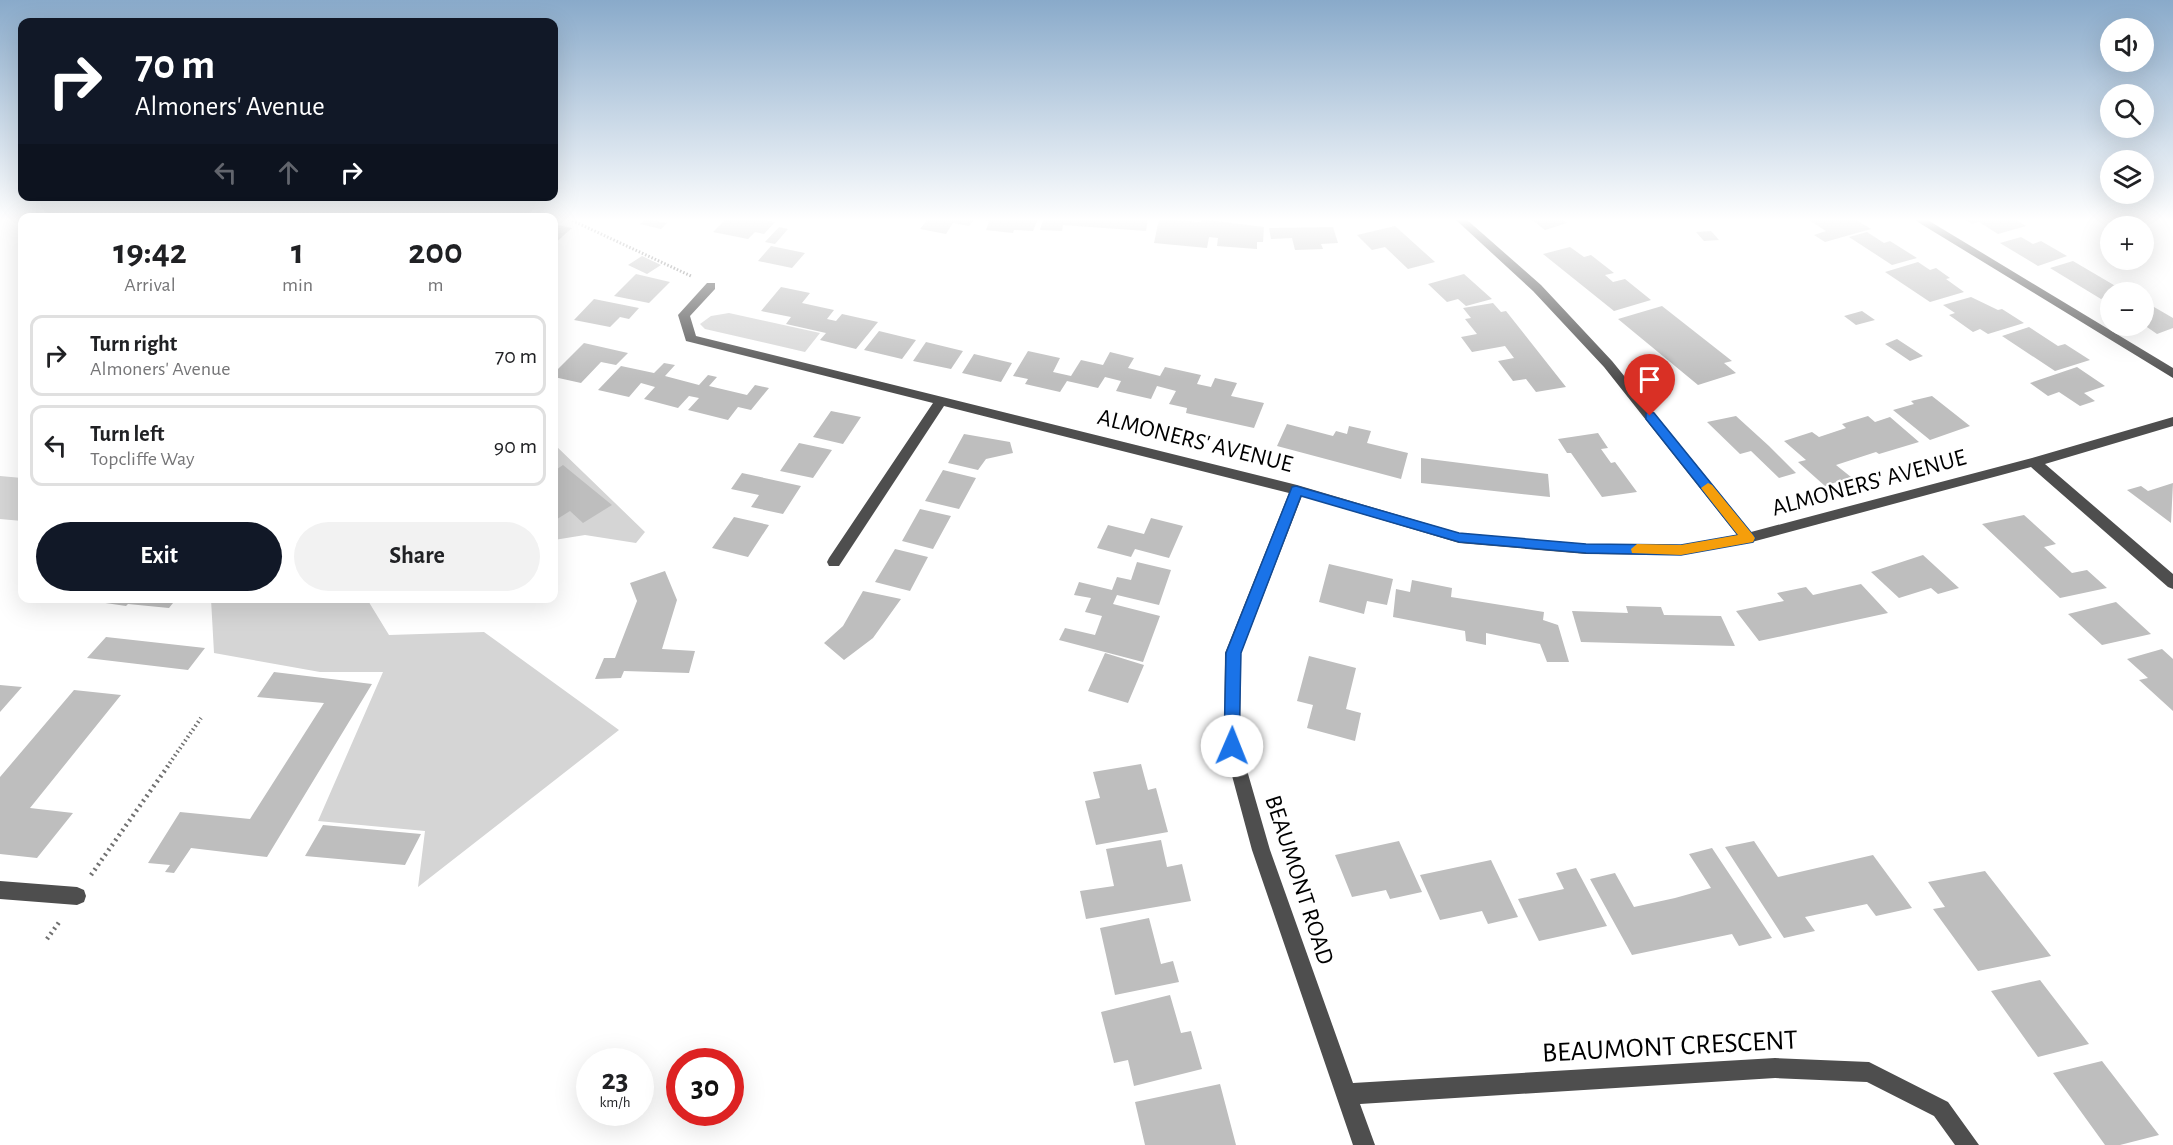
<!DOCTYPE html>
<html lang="en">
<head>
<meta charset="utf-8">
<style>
  body { margin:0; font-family:"Alegreya Sans",sans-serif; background:#f2f2f2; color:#202124; height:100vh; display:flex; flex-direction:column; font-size:22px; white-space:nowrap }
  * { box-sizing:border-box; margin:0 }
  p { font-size:20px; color:#757577 }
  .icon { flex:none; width:33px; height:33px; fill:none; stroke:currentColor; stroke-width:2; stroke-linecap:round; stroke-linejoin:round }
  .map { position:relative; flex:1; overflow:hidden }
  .sheet { position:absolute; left:18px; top:213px; width:540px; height:390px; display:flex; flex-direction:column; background:#fff; border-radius:12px; box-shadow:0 6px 24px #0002 }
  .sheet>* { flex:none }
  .top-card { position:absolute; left:18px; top:18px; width:540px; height:183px; border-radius:12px; box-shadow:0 6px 24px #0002; background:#111827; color:#fff; overflow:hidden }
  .buttons { position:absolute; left:2100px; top:18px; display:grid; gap:12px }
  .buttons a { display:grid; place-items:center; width:54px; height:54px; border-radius:50%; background:#fff; box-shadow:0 6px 24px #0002; font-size:30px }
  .speed { position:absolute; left:576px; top:1048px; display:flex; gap:12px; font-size:30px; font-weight:700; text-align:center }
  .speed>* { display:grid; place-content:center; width:78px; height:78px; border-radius:50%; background:#fff; box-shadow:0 6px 24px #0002; line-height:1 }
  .speed small { font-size:15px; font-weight:400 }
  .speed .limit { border:9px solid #d22; background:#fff; color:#111 }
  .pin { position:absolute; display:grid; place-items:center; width:51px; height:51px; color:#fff; margin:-62px -26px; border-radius:50% 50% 50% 0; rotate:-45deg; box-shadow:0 0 6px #0007 }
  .pin .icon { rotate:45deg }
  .me { position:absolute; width:66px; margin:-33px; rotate:1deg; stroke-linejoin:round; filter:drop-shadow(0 0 4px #0008) }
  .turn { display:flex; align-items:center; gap:21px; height:126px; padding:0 18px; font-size:27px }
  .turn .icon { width:78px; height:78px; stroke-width:2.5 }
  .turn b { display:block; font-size:42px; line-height:51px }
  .lanes { display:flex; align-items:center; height:57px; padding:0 18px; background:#0003; justify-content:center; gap:30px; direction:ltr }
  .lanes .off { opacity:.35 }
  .eta { display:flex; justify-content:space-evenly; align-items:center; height:102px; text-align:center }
  .eta b { font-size:36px; font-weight:700; line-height:42px }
  .cta { display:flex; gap:12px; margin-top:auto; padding:12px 18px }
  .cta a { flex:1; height:69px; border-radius:36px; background:#111827; color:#fff; font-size:24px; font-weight:700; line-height:69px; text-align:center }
  .cta a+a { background:#f2f2f2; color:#202124 }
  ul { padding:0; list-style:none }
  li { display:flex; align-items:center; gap:18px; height:81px; margin:0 12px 9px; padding:0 6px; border:3px solid #e0e0e0; border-radius:12px }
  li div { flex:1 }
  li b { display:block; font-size:22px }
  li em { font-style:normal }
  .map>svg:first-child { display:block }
  .green { fill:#d5d5d5 }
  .building { fill:#bebebe }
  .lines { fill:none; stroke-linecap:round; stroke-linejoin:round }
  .path-far2 { stroke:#707070; stroke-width:3; stroke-dasharray:1.5 2; stroke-linecap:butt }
  .path-far1 { stroke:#707070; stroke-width:4; stroke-dasharray:1.5 3; stroke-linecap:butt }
  .path { stroke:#707070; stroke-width:4.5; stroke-dasharray:2 4; stroke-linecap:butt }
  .minor { fill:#4e4e4e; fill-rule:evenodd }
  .route { fill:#1a73e8; stroke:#114b97; stroke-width:1.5 }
  .slow { fill:#f59e0b }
  .labels { text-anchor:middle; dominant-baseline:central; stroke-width:4.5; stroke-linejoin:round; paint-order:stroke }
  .street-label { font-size:24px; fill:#000; stroke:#fff }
  .near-street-label { font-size:28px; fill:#000; stroke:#fff }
</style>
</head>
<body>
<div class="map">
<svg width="2173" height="1145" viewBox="0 0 2173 1145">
  <rect width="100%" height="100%" fill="#fff"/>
  <path class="green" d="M729 313 820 333 805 352 705 329 700 324 711 316Z
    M554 444 645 532 636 543 585 535 554 540Z
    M0 476 22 478V521L0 519Z
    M211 599H367L389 635 484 632 619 730 418 887 425 831 318 821 383 672H320L214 653Z"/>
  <path class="building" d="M646 219H648L667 223 661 229 640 224Z
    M726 219H758L775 222 764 234 755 232 748 239 713 232Z
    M928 219H975L969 226 953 223 946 234 920 229Z
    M981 219H1038L1033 231 1014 230 1013 233 986 230 989 221Z
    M1043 219H1148L1146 231 1063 225 1062 231 1040 230Z
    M1159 219 1201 222V219L1264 227 1263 242H1257V249L1217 246 1218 238 1209 237 1207 248 1154 243Z
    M1531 219H1562L1567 223 1545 230Z
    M1807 219H1855L1871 229 1825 242 1814 235 1826 231Z
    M1964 219H2015L2026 226 1998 234 1979 222 1972 224Z
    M554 224 572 228 554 244Z
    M1395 226 1435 262 1408 269 1385 247 1372 250 1357 235Z
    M779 227 788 229 775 244 765 242Z
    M1333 227 1338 243 1321 244 1323 249 1295 250 1292 238 1271 239 1269 228Z
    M1711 231 1719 240 1704 241 1696 232Z
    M1867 232 1884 243 1890 241 1917 258 1892 265 1849 237Z
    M2021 237 2033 244 2041 241 2067 256 2038 266 2000 243Z
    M771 246 805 253 792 268 758 261Z
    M1570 247 1584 257 1591 255 1614 273 1605 275 1613 282 1625 279 1651 300 1614 311 1543 254Z
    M642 256 661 265 647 274 628 265Z
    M2073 261 2124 291 2110 292V295L2101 299 2050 268Z
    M1918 262 1930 270 1936 268 1950 278 1946 279 1964 292 1930 302 1885 272Z
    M636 274 670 282 649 303 614 296Z
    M1464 274 1492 299 1466 306 1458 299 1447 302 1428 284Z
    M781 287 810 293 802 303 834 310 827 319 836 321 842 314 878 322 856 349 820 340 826 333 786 324 791 317 761 311Z
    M1971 297 1998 310 2002 309 2024 323 1988 334 1980 329 1973 332 1949 315 1955 313 1943 305Z
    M594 299 639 308 629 319 620 317 610 327 574 320Z
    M1493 303 1501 312 1506 311 1566 387 1536 392 1526 379 1513 381 1498 361 1514 358 1505 346 1472 352 1461 337 1477 334 1465 319 1471 318 1463 308Z
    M1662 306 1732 361 1724 363 1736 373 1698 385 1618 319Z
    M2144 306 2148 309 2154 307 2173 318V328L2157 334 2144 325Z
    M1862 311 1875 320 1856 325 1844 316Z
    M2029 327 2058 346 2065 344 2090 360 2055 371 2002 336Z
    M879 331 916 340 902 359 864 350Z
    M1897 339 1923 356 1910 361 1885 344Z
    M926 342 963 351 951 369 913 361Z
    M584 343 628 353 616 365 601 362 581 383 554 377V373Z
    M1028 351 1060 358 1053 372 1071 376 1081 360 1103 365 1110 352 1134 358 1128 368 1160 376 1165 367 1201 375 1197 384 1211 387 1215 378 1237 383 1231 396 1264 403 1254 428 1186 413 1187 408 1169 404 1176 391 1157 386 1151 399 1116 391 1121 381 1105 377 1098 388 1067 381 1060 392 1025 384 1028 379 1013 376Z
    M974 354 1012 363 1001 382 962 373Z
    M664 363 675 365 665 376 699 385 708 375 717 377 709 386 747 395 755 385 769 388 751 410 738 407 728 420 688 410 699 398 689 396 678 408 644 399 655 387 641 383 629 397 598 390 621 366 654 373Z
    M2077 367 2105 386 2084 393 2095 401 2080 406 2059 392 2048 396 2030 383Z
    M1932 396 1970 426 1930 440 1893 410 1914 404 1911 401Z
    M831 411 861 417 843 444 813 437Z
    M1736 416 1769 446 1796 473 1779 478 1751 451 1740 454 1707 422Z
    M1868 416 1875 422 1890 417 1919 442 1879 454 1876 452 1836 465 1851 477 1825 486 1798 462 1806 460 1784 441 1812 432 1819 437 1846 428 1842 424Z
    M1287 424 1333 436 1336 431 1347 434 1349 426 1371 431 1367 443 1408 453 1401 479 1277 446Z
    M1598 433 1608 448 1601 449 1611 463 1615 462 1637 492 1602 497 1571 453H1567L1558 439Z
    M964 434 1010 442 1013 453 986 459 978 470 948 463Z
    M799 443 832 450 813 478 780 471Z
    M1421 458 1548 474 1550 497 1421 483Z
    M563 465 612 505 583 523 570 511 554 521V471Z
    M943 470 976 478 959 509 925 501Z
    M742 473 801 486 783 514 751 507 759 495 731 489Z
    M2173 483 2171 523 2127 490 2141 486 2148 491Z
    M920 509 951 516 933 549 902 541Z
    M2024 515 2056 544 2044 547 2072 573 2087 570 2107 588 2060 598 1982 524Z
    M734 517 769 525 748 557 712 548Z
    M1151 518 1183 526 1169 558 1135 549 1131 557 1097 548 1108 525 1144 534Z
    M895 549 928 557 910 591 875 582Z
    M1923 555 1959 588 1938 594 1931 588 1899 598 1871 572Z
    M1137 562 1171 570 1159 605 1117 595 1113 604 1160 616 1143 662 1059 640 1065 628 1095 635 1102 616 1085 612 1091 598 1074 595 1079 582 1112 590 1117 577 1131 580Z
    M1329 564 1393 579 1387 605 1367 601 1364 614 1319 602Z
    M665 571 677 600 662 649 695 651 689 673 624 671 621 678 595 679 604 658H615L637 601 630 583Z
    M1412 580 1452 588 1451 597 1544 612 1543 620 1558 625 1569 662H1547L1540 644 1486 633V645L1466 641 1465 631 1393 617 1396 589 1410 592Z
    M1861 584 1888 613 1759 641 1736 611 1784 601 1777 593 1806 587 1813 595Z
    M863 591 901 599 873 638 844 660 824 643 843 626Z
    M71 598H177L169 608 128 604 126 606Z
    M2116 602 2151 634 2102 645 2068 614Z
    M1626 606 1661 607 1664 615 1721 616 1735 646 1581 642 1572 611 1628 613Z
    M106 637 205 648 188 670 87 658Z
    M2162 649 2173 659V711L2139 680 2148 678 2127 659Z
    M1105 653 1144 665 1128 703 1088 691Z
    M1309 656 1356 668 1346 709 1361 713 1355 741 1307 728 1313 705 1297 701Z
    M274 672 372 684 267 857 191 848 174 873 165 872 170 865 148 863 180 812 250 819 324 703 257 697Z
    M0 685 22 687 0 712Z
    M74 690 121 695 30 808 73 813 37 858 0 854V777Z
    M1141 764 1148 790 1156 788 1168 832 1096 845 1085 801 1100 798 1093 772Z
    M323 825 421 834 405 865 305 856Z
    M1161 840 1167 867 1182 864 1191 901 1086 919 1080 891 1114 886 1106 849Z
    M1399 841 1422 892 1390 899 1386 890 1352 897 1335 855Z
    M1754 841 1778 877 1873 855 1912 908 1876 916 1867 904 1805 917 1815 931 1784 938 1725 847Z
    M1712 848 1772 938 1739 946 1732 934 1632 955 1590 879 1615 873 1634 907 1675 898 1711 888 1689 854Z
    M1491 860 1518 917 1488 924 1482 911 1440 920 1420 875Z
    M1576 868 1607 926 1539 941 1518 899 1564 889 1556 873Z
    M1985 871 2051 956 1978 971 1933 909 1945 907 1928 882Z
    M1149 918 1161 964 1173 961 1179 982 1115 995 1100 928Z
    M2040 980 2089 1044 2038 1057 1991 991Z
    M1170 995 1181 1033 1191 1031 1202 1069 1134 1086 1128 1060 1114 1063 1101 1012Z
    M2102 1061 2159 1135 2120 1145H2105L2053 1073Z
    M1220 1084 1236 1145H1145L1135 1102Z"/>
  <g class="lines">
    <path class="path-far2" d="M569 219 691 276"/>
    <path class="path-far1" d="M167 767 201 718"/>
    <path class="path" d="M91 875 168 766
      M47 939 60 921"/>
    <path class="minor" d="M1455 219H1466L1541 285 1612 361 1751 532 2032 458 2173 417V426L2045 464 2173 574V589L2168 587 2031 467 1748 543 1681 555 1586 554 1459 543 1302 496 1241 653 1240 746 1270 850 1353 1083 1775 1058 1869 1062 1948 1102 1979 1145H1955L1934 1116 1867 1082 1775 1078 1360 1104 1375 1145H1353L1252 850 1224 746 1225 653 1289 493 944 406 839 566H829L827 562 829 558 933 403 686 341 678 315 707 283H715V289L690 316 696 336 1297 485 1459 533 1586 544 1681 545 1737 535 1604 367 1533 291Z
      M1913 219H1926L2173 368V378Z
      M0 881 77 887 84 890 86 896 84 902 77 905 0 899Z"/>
  </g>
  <linearGradient id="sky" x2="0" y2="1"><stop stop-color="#89aaca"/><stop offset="0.58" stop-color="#fff"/><stop offset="1" stop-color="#fff" stop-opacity="0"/></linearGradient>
  <rect width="2173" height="379" fill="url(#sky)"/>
  <path class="route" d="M1650 412 1654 413 1753 535 1755 538 1753 542 1681 555 1586 553 1459 542 1301 496 1241 653 1239 746 1237 751 1232 753 1226 751 1224 746 1226 653 1292 487 1296 486 1459 533 1586 544 1681 545 1738 535 1646 419V413Z"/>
  <path class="slow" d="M1708 483 1712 485 1753 535 1755 538 1753 542 1681 555 1632 553 1631 549 1637 544 1681 545 1738 535 1701 488Z"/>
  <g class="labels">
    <g class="street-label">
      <text transform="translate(1195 441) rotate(14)">ALMONERS' AVENUE</text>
      <text transform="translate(1869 483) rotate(-15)">ALMONERS' AVENUE</text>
      <text transform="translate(1299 880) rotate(72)">BEAUMONT ROAD</text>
    </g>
    <g class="near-street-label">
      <text transform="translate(1670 1047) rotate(-3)">BEAUMONT CRESCENT</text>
    </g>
  </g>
</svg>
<div class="buttons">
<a><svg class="icon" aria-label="sound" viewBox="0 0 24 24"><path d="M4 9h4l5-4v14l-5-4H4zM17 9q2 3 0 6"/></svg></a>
<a><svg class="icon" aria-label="search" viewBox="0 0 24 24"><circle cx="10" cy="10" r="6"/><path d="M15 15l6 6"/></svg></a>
<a><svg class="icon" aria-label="layers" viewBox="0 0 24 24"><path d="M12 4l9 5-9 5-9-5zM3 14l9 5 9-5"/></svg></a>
<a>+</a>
<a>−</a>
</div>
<div class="speed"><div>23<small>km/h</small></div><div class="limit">30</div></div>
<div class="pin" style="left:1650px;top:416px;background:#d93025"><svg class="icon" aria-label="arrive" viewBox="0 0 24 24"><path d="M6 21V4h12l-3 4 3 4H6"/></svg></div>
<svg class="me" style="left:1232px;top:746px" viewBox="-20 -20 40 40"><circle r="19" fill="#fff"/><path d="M0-13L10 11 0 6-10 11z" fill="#1a73e8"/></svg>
<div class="top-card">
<div class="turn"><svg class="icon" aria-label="right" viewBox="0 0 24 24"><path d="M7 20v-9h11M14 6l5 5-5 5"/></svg><div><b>70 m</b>Almoners' Avenue</div></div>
<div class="lanes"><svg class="icon off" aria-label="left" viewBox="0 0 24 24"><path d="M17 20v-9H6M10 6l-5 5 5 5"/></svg><svg class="icon off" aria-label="ahead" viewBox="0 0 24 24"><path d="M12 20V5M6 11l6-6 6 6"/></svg><svg class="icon" aria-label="right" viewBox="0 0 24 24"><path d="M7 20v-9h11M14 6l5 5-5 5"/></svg></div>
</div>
<section class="sheet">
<div class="eta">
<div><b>19:42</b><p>Arrival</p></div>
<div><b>1</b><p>min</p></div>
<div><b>200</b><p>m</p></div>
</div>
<ul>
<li><svg class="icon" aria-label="right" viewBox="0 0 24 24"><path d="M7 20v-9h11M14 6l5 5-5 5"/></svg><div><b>Turn right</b><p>Almoners' Avenue</p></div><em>70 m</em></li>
<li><svg class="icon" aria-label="left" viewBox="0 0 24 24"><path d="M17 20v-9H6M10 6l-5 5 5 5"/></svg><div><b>Turn left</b><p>Topcliffe Way</p></div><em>90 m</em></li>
</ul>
<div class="cta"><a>Exit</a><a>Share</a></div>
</section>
</div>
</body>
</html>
